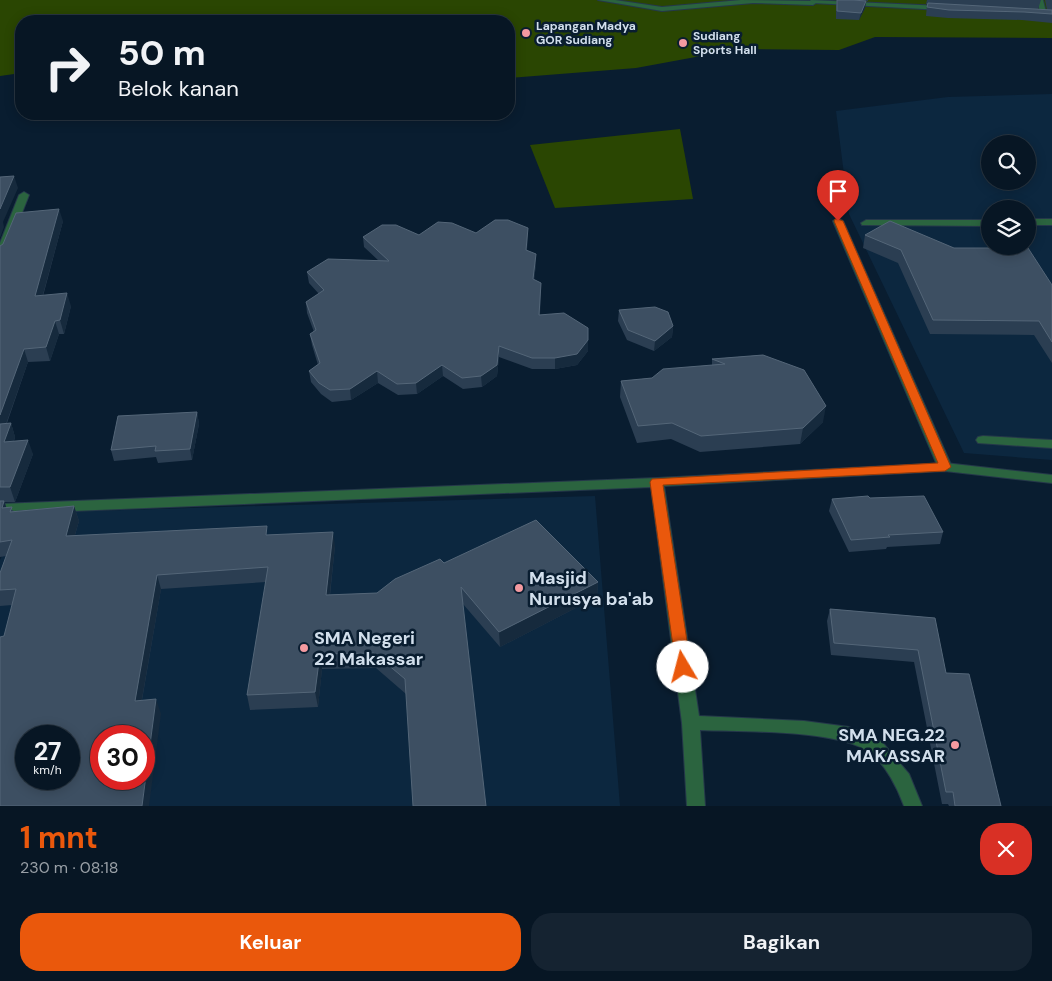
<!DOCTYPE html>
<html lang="id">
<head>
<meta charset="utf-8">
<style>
  body { margin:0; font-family:"DM Sans",sans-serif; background:#152331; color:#f1f3f6; height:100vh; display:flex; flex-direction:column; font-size:19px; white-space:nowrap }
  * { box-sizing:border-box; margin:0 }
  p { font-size:16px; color:#989fa6 }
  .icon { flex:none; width:28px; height:28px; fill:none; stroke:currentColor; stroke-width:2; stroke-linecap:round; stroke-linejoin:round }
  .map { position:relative; height:806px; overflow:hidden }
  .details { display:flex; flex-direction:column; background:#071624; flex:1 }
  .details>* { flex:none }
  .top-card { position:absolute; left:15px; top:15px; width:500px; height:105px; border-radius:20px; box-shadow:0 2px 12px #0003,0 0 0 1px #283541; background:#071624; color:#f1f3f6; overflow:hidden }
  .fabs { position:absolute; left:981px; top:135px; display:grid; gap:10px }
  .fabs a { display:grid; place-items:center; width:55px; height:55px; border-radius:50%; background:#071624; box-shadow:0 2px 12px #0003,0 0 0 1px #283541; font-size:25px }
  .speed { position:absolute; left:15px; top:725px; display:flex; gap:10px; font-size:25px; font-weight:700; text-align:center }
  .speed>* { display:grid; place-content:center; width:65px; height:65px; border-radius:50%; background:#071624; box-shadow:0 2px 12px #0003,0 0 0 1px #283541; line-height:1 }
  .speed small { font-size:12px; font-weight:400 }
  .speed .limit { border:8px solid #d22; background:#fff; color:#111 }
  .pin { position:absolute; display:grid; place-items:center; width:42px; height:42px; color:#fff; margin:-51px -21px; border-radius:50% 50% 50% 0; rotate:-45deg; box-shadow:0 0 5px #0007 }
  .pin .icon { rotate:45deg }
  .me { position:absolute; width:55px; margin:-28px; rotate:352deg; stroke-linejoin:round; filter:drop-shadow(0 0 4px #0008) }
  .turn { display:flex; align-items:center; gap:18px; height:105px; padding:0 20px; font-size:22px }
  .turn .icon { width:65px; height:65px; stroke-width:2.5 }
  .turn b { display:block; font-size:35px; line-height:42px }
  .round { display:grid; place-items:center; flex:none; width:52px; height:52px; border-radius:20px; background:#152331 }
  .summary { display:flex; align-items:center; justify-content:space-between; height:85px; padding:0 20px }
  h1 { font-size:30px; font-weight:700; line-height:38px; color:#ea580c }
  .primary-button { display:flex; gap:10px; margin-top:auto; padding:10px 20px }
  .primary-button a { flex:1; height:58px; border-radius:20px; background:#ea580c; color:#fff; font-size:20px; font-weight:700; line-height:58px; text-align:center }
  .primary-button a+a { background:#152331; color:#f1f3f6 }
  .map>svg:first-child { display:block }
  .built { fill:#0c273f; fill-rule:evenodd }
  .green { fill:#2a4602 }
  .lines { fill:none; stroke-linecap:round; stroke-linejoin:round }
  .lane-casing { stroke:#25384a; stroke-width:2 }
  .street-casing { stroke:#25384a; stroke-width:2 }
  .lane { fill:#2b643f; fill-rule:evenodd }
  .street { fill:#2b643f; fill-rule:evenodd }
  .wall { fill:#2b3e52 }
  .shaded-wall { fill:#162a3d }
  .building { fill:#3d4f62; stroke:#546678; fill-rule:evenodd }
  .route { fill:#ea580c; stroke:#983908 }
  .poi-dot { fill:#f49aa0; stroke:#091d30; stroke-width:2 }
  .labels { text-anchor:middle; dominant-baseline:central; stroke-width:5; stroke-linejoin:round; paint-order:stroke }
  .far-poi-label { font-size:12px; font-weight:bold; fill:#d2dfec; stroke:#091d30; text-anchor:start }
  .near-poi-label { font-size:18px; font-weight:bold; fill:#d2dfec; stroke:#091d30; text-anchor:start }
</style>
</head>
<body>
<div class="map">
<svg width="1052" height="806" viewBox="0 0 1052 806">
  <rect width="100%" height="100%" fill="#091d30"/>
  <path class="built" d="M1052 94V460L964 453 849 214 836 111 948 97ZM990 144H1028V181H990ZM990 209H1028V246H990Z
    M595 496 620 806H0V560L23 513ZM26 736H69V779H26ZM101 736H144V779H101Z"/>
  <path class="green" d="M0 0H1052V38L875 37 839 50 739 49 636 68 509 78V21H21V73L0 76Z
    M680 129 693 199 555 208 530 145Z"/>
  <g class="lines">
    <g class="lane-casing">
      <path id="lane" d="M598 0H615L662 7 741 0 813 1 816 3 813 5 753 3 662 11Z
        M1037 0H1043L1047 16 1041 15Z
        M838 218 843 221 952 467 950 470H940L938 467 833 221Z
        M1028 219H1052V225H1028Z
        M866 220H990V226L862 225 861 223Z
        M983 436 1052 440V448L978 443 976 440 978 437Z"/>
    </g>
    <g class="street-casing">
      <path id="street" d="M810 0 942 6 945 8 942 10 813 3Z
        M24 192 29 195 5 256 0 259V243L19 195Z
        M945 463 1052 475V483L945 471 664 486 699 716 804 721 849 727 882 742 909 774 922 806H904C898 789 885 763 869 752 837 729 742 732 700 730L705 806H687L682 723 651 487 0 514V504L657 478Z"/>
    </g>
    <use href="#lane" class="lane"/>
    <use href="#street" class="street"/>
  </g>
  <path class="wall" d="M837 0H868V1H866L865 8 859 20 836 19V6Z
    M927 0H1041L1038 9 1047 10 1045 0H1052V23L1022 20 948 18 926 16 927 4H926Z
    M63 221 43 296 71 306 64 334H59L50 361 28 362 7 423H11L15 437 14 441 33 454 15 502H5L6 507 14 511 74 506 79 521 75 535H268L335 546 330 595 377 593 444 563 598 582 597 597 500 647 463 604 406 694 376 668 322 669 318 707 250 710 247 695 266 582 161 589 142 700 161 714 4 636 12 605 0 606V573L6 556 0 557V246Z
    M528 228 527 250 536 264 534 280 541 283 540 315 588 351 577 365 555 369H532L499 357 497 376 482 387 463 389 443 376 417 394 398 395 378 383 351 400 332 402 321 394 311 382 309 371 318 365 312 345 310 334 314 332 307 313 306 302 319 294 309 283 307 272 379 261 364 247 363 237 476 233Z
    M865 235 954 248 1052 285V363L1034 335 930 334 898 263 863 248Z
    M619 310 673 326 672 337 654 351 627 340 618 321Z
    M763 355 823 422 800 444 700 452 671 439 637 443 620 397 621 381 652 378 712 365V359Z
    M197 412 199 424 192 460 158 463 156 457 114 461 111 450Z
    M870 498 943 532 940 544 887 547 886 549 849 552 829 511 832 499Z
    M830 609 935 618 946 673 1001 806H949L948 804H942L914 662 831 655 827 621Z"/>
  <path class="shaded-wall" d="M866 1 865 8 859 20 861 13Z
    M14 176 18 188 3 222 4 227 0 238V209Z
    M59 209 63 221 39 309 35 296Z
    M528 228V238L526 260V250Z
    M536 254V264L533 290V279Z
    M541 283V293L539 326V315Z
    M67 293 71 306 64 334 60 320Z
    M55 321 59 334 50 361 46 347Z
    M673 326 672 337 654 351 655 341Z
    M588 340V351L577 365 555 369V358Z
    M499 346V357L497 376 482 387 481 376Z
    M24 349 28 362 1 438 0 434V415Z
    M442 365 443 376 417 394 416 383Z
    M377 371 378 383 351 400 350 389Z
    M826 406 823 422 800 444 803 428Z
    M197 412 199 424 192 460 190 449Z
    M11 423 15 437 9 456 4 442Z
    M28 440 33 454 15 502 10 487Z
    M4 501 9 515 2 508Z
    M74 506 79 521 70 551 66 536Z
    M333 532 335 546 328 610 326 595Z
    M157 575 161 589 139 716 135 701Z
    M598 582 597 597 500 647 499 632Z
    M320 654 322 669 318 707 315 692Z
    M156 699 161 714 149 806H142Z"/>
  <path class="building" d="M837 0H853L866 1 861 13 837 11Z
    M928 3 1052 10V14L1024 12 949 10 927 7Z
    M14 176 0 209V177Z
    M59 209 35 296 67 293 60 320 55 321 46 347 24 349 0 415V246L3 244 16 213Z
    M495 220H508L528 228 526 250 536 254 533 279 541 283 539 315 564 313 588 328V340L577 354 555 358H532L499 346 497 365 481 376 462 378 442 365 416 383 397 384 377 371 350 389 330 390 319 383 309 371 320 363 310 334 316 330 306 302 324 290 307 272 328 259 389 261 363 237 382 225H396L419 235 438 222 452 223 476 233Z
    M890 221 954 248H1028L1052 285V342L1039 321 933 320 901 250 865 235Z
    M655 307 668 312 673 326 655 341 628 330 619 310Z
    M763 355 804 370 826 406 803 428 701 436 672 423 638 426 621 381 652 378 663 369 725 364 712 359Z
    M197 412 190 449 155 451 156 446 111 450 118 416Z
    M11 423 4 442 28 440 10 487H0V424Z
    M868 496 870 498 924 496 943 532 888 535 890 537 851 540 832 499Z
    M0 501H4L2 508 12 507 10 512 74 506 66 536 267 526 266 535 333 532 326 595 377 593 395 579 440 559 444 563 536 520 598 582 499 632 461 587 486 806H413L405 679 374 653 320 654 315 692 247 695 268 567 157 575 135 701 156 699 142 806H0V637L4 636 16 589 0 590V573L12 540 0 542ZM26 736H69V779H26ZM101 736H144V779H101Z
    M830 609 935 618 946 673 969 674 1001 806H955L953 792H946L918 650 834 643Z"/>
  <path class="route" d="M835 219H838L843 221 951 467 945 471 663 485 691 667 689 671 683 673 678 671 676 667 650 482 652 479 938 463 834 221Z"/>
  <g class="poi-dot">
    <circle cx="526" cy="33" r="5"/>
    <circle cx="683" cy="43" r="5"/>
    <circle cx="519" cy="588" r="5"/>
    <circle cx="304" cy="648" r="5"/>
    <circle cx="955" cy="745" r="5"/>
  </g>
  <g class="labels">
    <g class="far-poi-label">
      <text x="536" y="26">Lapangan Madya<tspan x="536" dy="14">GOR Sudiang</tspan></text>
      <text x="693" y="36">Sudiang<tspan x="693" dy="14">Sports Hall</tspan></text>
    </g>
    <g class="near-poi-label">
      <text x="529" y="578">Masjid<tspan x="529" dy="21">Nurusya ba'ab</tspan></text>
      <text x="314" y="638">SMA Negeri<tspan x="314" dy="21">22 Makassar</tspan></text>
      <text x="945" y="735" text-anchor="end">SMA NEG.22<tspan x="945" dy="21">MAKASSAR</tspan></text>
    </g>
  </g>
</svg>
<div class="fabs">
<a><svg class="icon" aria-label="search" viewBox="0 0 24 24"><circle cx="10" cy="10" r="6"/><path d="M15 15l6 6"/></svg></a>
<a><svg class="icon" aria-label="layers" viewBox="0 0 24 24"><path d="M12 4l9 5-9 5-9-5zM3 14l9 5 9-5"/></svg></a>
</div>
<div class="speed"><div>27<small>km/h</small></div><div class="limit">30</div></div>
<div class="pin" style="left:838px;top:221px;background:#d93025"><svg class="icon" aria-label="arrive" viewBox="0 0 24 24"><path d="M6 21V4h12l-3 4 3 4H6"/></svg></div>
<svg class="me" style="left:683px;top:667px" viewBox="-20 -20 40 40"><circle r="19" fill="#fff"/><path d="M0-13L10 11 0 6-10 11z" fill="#ea580c"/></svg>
<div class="top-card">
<div class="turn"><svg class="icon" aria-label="right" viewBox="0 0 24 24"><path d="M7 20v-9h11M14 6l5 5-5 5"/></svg><div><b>50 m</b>Belok kanan</div></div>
</div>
</div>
<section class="details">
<div class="summary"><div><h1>1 mnt</h1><p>230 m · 08:18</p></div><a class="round" style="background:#d93025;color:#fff"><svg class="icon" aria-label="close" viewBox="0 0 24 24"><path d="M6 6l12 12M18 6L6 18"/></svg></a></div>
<div class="primary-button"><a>Keluar</a><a>Bagikan</a></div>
</section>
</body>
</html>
